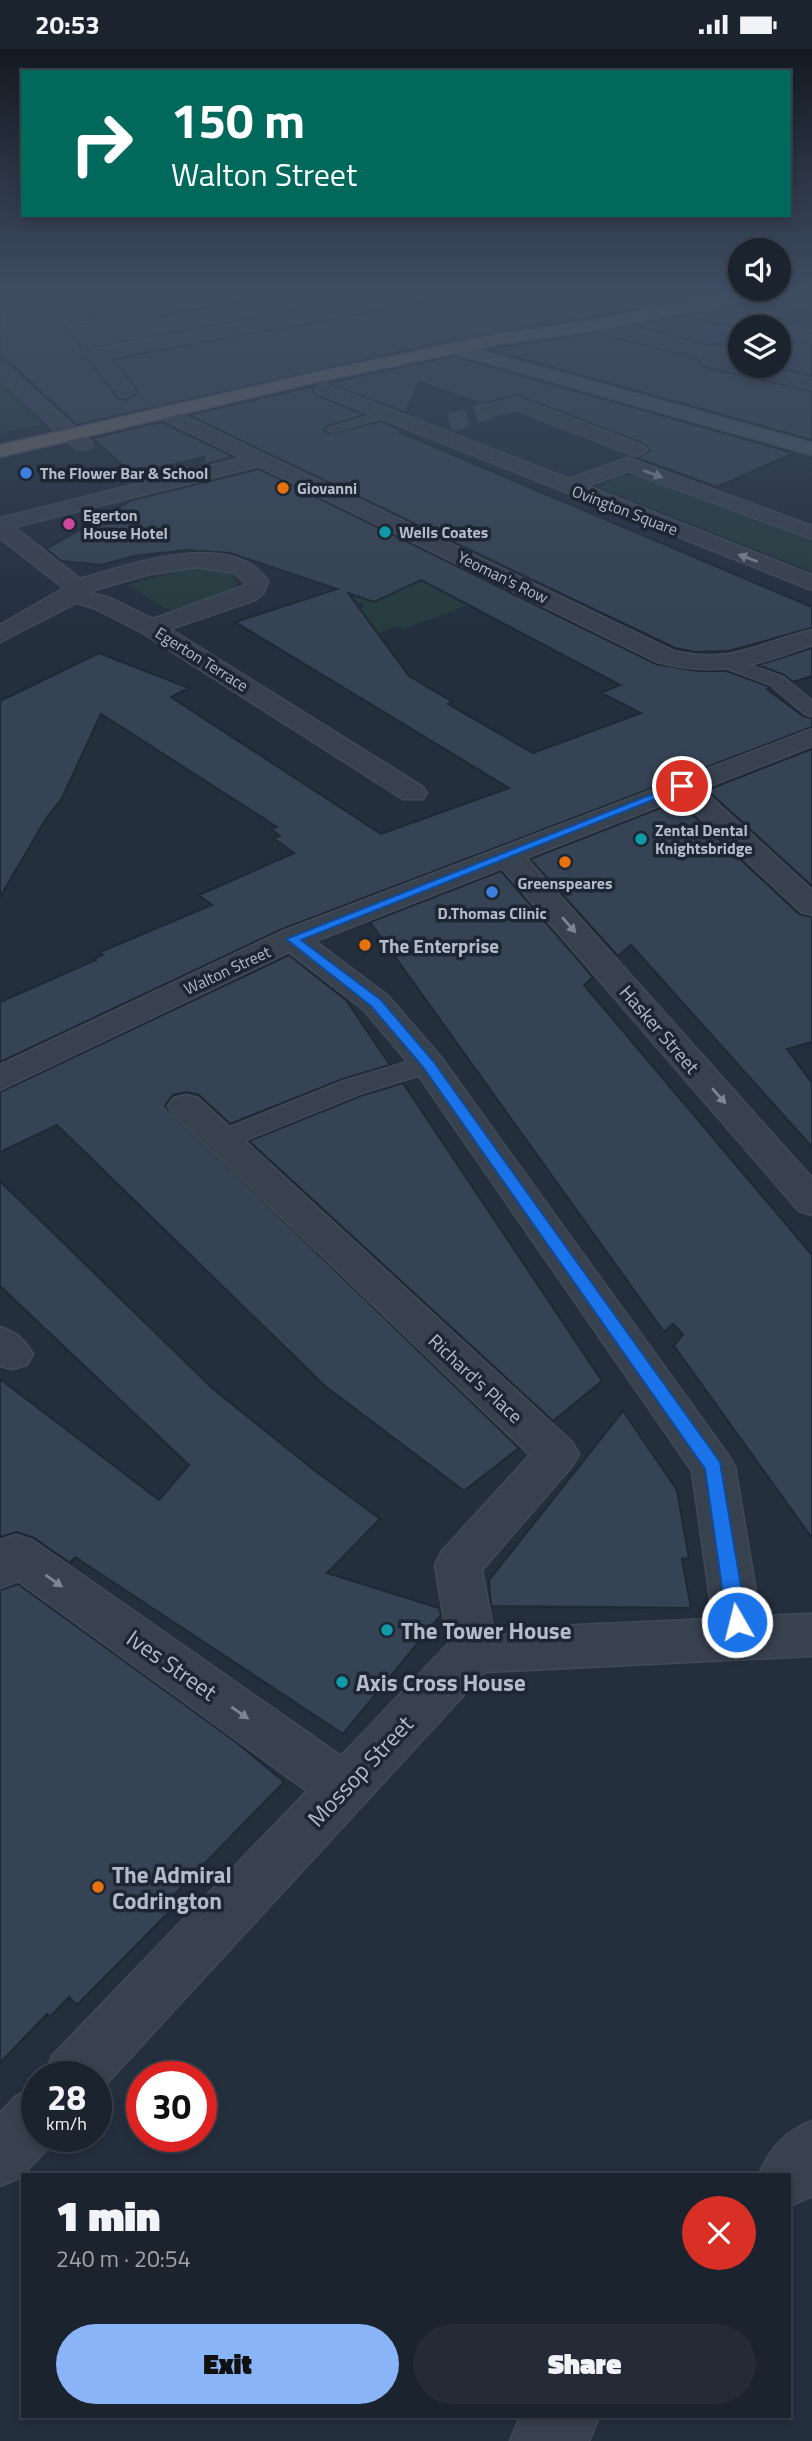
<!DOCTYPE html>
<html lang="en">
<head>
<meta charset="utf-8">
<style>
  body { margin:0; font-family:"Titillium Web",sans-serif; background:#242b36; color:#f1f3f6; height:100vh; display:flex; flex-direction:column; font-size:26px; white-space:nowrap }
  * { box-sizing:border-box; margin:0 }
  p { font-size:23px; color:#a0a4aa }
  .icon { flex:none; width:38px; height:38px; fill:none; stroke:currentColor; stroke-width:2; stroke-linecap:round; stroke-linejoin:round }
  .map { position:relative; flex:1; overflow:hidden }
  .side { position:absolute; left:21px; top:2124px; width:770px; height:245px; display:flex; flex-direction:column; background:#1b232e; border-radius:0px; box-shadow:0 4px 10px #0003,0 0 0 2px #39404a }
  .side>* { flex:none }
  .banner { position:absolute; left:21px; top:21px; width:770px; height:147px; border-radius:0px; box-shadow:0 4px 10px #0003,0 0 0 2px #39404a; background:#00695c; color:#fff; overflow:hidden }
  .buttons { position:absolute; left:728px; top:189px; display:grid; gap:14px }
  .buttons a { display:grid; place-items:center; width:63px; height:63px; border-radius:50%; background:#1b232e; box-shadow:0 4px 10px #0003,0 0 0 2px #39404a; font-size:35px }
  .speed { position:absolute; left:21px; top:2012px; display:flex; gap:14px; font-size:35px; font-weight:700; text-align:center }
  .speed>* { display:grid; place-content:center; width:91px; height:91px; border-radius:50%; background:#1b232e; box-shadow:0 4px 10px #0003,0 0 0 2px #39404a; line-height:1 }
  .speed small { font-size:18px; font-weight:400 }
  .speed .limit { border:10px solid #d22; background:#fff; color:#111 }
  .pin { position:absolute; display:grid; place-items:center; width:60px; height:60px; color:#fff; margin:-30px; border:4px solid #fff; border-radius:50%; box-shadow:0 2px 7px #0007 }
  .me { position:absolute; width:77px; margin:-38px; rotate:352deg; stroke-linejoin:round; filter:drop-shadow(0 0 5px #0008) }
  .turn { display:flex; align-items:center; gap:24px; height:147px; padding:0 35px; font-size:32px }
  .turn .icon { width:91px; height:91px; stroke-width:2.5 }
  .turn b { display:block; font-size:49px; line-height:60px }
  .round { display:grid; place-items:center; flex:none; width:74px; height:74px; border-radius:37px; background:#242b36 }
  .summary { display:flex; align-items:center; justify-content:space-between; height:119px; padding:0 35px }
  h1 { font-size:42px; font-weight:800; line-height:52px }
  .cta { display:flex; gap:14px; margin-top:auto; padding:14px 35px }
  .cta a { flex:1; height:80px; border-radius:42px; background:#8ab4f8; color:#111; font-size:28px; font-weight:800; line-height:80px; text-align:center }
  .cta a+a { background:#242b36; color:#f1f3f6 }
  .status { display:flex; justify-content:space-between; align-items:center; height:49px; padding:0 35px; background:#1b232e; direction:ltr }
  .status svg { height:19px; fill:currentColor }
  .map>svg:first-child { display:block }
  .green { fill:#263c3f }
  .building { fill:#364354; stroke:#1f2835; stroke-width:2; fill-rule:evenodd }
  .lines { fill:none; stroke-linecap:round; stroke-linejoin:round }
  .minor-tunnel { stroke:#3a4453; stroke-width:18; stroke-dasharray:18 9; stroke-linecap:butt }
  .service-casing { stroke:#414a57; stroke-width:3 }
  .pedestrian-casing { stroke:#414a57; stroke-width:3 }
  .minor-casing { stroke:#414a57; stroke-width:3 }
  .secondary-casing { stroke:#414a57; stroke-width:3 }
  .trunk-casing { stroke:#434c59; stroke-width:3 }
  .service { fill:#38414e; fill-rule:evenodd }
  .pedestrian { fill:#38414e; fill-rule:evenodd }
  .minor { fill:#38414e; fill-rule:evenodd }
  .secondary { fill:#465061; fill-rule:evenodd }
  .trunk { fill:#656462; fill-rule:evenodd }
  .oneway { fill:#7c8592 }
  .route { fill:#1a73e8; stroke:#114b97; stroke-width:2 }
  .shop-dot { fill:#3f7fe0; stroke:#1d2633; stroke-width:2.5 }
  .food-dot { fill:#e8710a; stroke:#1d2633; stroke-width:2.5 }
  .hotel-dot { fill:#d1479c; stroke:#1d2633; stroke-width:2.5 }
  .culture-dot { fill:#0f9aa8; stroke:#1d2633; stroke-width:2.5 }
  .labels { text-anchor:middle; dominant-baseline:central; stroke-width:7; stroke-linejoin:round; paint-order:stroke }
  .far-poi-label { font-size:16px; font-weight:bold; fill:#b4bcc9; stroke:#1d2633; text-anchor:start }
  .far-street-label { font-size:16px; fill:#b4bcc9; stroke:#1d2633 }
  .poi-label { font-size:19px; font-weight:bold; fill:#b4bcc9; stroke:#1d2633; text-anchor:start }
  .street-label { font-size:19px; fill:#b4bcc9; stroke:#1d2633 }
  .near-poi-label { font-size:23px; font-weight:bold; fill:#b4bcc9; stroke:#1d2633; text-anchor:start }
  .near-street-label { font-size:23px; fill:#b4bcc9; stroke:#1d2633 }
</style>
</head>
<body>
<div class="status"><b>20:53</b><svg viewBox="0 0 49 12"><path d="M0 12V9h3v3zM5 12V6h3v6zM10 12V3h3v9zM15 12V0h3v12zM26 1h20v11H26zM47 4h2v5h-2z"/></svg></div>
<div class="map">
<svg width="812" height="2392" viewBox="0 0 812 2392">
  <rect width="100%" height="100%" fill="#242f3e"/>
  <path class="green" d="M0 334 41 374 40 376 0 384Z
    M624 427H641L812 492V523L601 439 604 434Z
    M241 437 468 556 404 580 397 577 367 588 357 563 366 555 354 551 352 535Z
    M194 518C210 518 231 519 238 535L227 544 170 562 127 536Z"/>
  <path class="building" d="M0 242H60L61 261 74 274 67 275V279L82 300 89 301 85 307 118 349 126 351 136 345 137 341 113 310 441 250 451 242H619L640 260 448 292 77 376 0 305Z
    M80 242H216L150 253 141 261 151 268 256 250 266 242H404L92 299 75 275H87L92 268 80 254Z
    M643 242H731L661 256Z
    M774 242H812V254L778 272 718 259 765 250Z
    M683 266 740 279V295H705L631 277Z
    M596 284 697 309 704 318 812 342V391L486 300Z
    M779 288 812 294V327L768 317H779Z
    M453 307 794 404 717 438 637 409 650 402 645 395 517 346 482 355 419 333 406 364 327 334Z
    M318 336 312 339 317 346 365 366 326 377 324 381 331 385 381 372 400 380 399 383 812 558V579L729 602 695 603 675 599 188 366Z
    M161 373 234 408 189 419 205 411 204 408 133 425 92 389Z
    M259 420 656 615 698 622H727L770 638 767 640 803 667 812 669V678L280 881 0 1013V953L96 911 94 909 103 906 100 903 212 856 199 846 294 804 273 789 280 787 271 780 277 778 101 665 61 751 47 768 0 848V652L99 604 189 639 171 648 381 785 509 739 235 573 337 540 230 504 187 501 134 507 101 516 61 512 46 500 132 451ZM421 531 620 636 601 644 641 664 533 704 448 655 453 653 409 627 348 544 374 553Z
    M812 599V627L793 633 784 626 758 616Z
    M812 700V837L707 741Z
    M678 752 799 865 812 868V993L787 1000 812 1034V1098L631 896 618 907 530 810Z
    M501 822 593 928 584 936 812 1206V1489L674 1297 683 1285 673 1275 664 1283 370 873Z
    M289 906 346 951 390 1016 343 1030 230 1075 199 1046 187 1043 173 1046 165 1057 519 1399 464 1442 325 1337 57 1076 0 1103V1043Z
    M403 1034 602 1332 553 1372 249 1092 363 1046Z
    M0 1132 212 1339 314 1421 380 1470 327 1524 439 1559 441 1566 343 1685 75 1508 70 1514 34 1489 17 1483 0 1488V1330L159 1451 189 1416 0 1237Z
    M623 1362 677 1441 689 1509 682 1510 691 1559 491 1557 489 1531Z
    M18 1535 236 1693 284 1733 167 1853 173 1859 77 1956 69 1948 50 1968 47 1965 0 2014V1541Z"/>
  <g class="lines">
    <path class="minor-tunnel" d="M450 374 488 362"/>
    <g class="service-casing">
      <path id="service" d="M69 277H75L90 298H84Z
        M386 362 389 367 332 383 327 380Z"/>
    </g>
    <g class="pedestrian-casing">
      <path id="pedestrian" d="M735 611 783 628 812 652V667L805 665 771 636 729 620 726 616Z
        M428 1007 437 1009 440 1015 437 1021 362 1044 231 1097 222 1100 213 1097 209 1091 213 1085 344 1032Z"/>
    </g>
    <g class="minor-casing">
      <path id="minor" d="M62 242H78L77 255 89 268 87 272H75L63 259Z
        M230 242H264L256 247 151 265 143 260 151 255Z
        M417 242H449L441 247 108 308 135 343 126 348 120 347 87 305 96 300Z
        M621 242H639L667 264 665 267H653Z
        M683 254 812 282V292L779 285V278H749L677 262 675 259Z
        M597 271 705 298H740V308H721L740 313V317H758L812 330V340L705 315 699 307 591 280V272Z
        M0 315 6 316 90 392 93 396 90 400H76L0 330Z
        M324 335 569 430 628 409 812 477V490L628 422 587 437 812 526V541L318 344 315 340Z
        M516 348 644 397 647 401 637 407 630 405 515 360 488 368 479 362 481 358Z
        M163 357 674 602C734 616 757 594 812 581V596C754 618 718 628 657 613L259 417 14 478 80 530C129 516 232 479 268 532L263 545 255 551 170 580 423 738 427 744 423 750H403L143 584 94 559 76 554 0 593V576L64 539 0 489V469L242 409 156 367 154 363ZM197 518 234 524 245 534 244 537 153 570 110 549 87 543 146 526Z
        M812 680V697L702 740 812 841V866L801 863 679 749 526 809 812 1129V1166L799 1162 502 819 315 892 388 947 440 1007 728 1406 735 1418 760 1567 812 1565V1607L485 1623 96 2046V2028H44L52 2007 307 1742 18 1532 0 1539V1491L16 1486 32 1491 341 1707 448 1595 435 1516 442 1502 530 1406 174 1065 168 1057 174 1049 186 1046 198 1049 572 1393 579 1405 572 1417 482 1521 493 1580 713 1570 692 1422 416 1023 364 961 289 903 0 1041V1016L281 883Z
        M0 1278C16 1283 24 1290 33 1305L27 1316 12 1320 0 1317Z
        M37 2039V2088H58L21 2128 0 2137V2064L16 2047Z
        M812 2072V2147L789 2157V2126H759C770 2099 785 2083 812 2072Z
        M520 2368H599L589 2392H510Z"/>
    </g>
    <g class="secondary-casing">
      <path id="secondary" d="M454 294 812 394V406L448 303 445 299 448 295Z"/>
    </g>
    <g class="trunk-casing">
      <path id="trunk" d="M742 242H772L764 247 597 281 499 295 317 333 0 408V396L317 323 499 285 597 271Z"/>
    </g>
    <use href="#service" class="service"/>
    <use href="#pedestrian" class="pedestrian"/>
    <use href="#minor" class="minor"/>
    <use href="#secondary" class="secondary"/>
    <use href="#trunk" class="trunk"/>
  </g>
  <defs><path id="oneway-solid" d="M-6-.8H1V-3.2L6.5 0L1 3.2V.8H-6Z" transform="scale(1.75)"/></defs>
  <g class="oneway">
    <use href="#oneway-solid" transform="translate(653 425) rotate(20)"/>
    <use href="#oneway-solid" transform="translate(748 509) rotate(-159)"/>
    <use href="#oneway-solid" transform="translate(569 876) rotate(49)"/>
    <use href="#oneway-solid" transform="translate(719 1047) rotate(49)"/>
    <use href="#oneway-solid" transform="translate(54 1532) rotate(35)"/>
    <use href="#oneway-solid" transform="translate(240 1664) rotate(35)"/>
  </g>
  <linearGradient id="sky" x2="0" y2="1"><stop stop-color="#141a22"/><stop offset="0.42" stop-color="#3f4d63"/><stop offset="1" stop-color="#3f4d63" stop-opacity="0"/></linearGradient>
  <rect width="812" height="576" fill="url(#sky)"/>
  <path class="route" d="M678 735 688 737 301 891 381 951 433 1012 720 1413 747 1573 744 1579 737 1581 730 1579 727 1573 705 1420 423 1018 371 957 286 890Z"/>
  <g class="shop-dot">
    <circle cx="26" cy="424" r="7"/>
    <circle cx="492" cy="843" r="7"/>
  </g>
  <g class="food-dot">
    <circle cx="283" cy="439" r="7"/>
    <circle cx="565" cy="813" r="7"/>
    <circle cx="365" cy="896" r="7"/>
    <circle cx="98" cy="1838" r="7"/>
  </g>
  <circle class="hotel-dot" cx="69" cy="475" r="7"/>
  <g class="culture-dot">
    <circle cx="385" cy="483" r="7"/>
    <circle cx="641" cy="790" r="7"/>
    <circle cx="387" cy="1581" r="7"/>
    <circle cx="342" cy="1633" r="7"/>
  </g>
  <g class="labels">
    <g class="far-poi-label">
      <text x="40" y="424">The Flower Bar &amp; School</text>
      <text x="297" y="439">Giovanni</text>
      <text x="83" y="466">Egerton<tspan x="83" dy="18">House Hotel</tspan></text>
      <text x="399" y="483">Wells Coates</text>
      <text x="655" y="781">Zental Dental<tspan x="655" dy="18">Knightsbridge</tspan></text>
      <text x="565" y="834" text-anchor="middle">Greenspeares</text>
      <text x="492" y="864" text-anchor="middle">D.Thomas Clinic</text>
    </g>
    <g class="far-street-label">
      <text transform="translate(625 461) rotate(21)">Ovington Square</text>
      <text transform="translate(503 528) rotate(26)">Yeoman's Row</text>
      <text transform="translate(202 610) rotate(32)">Egerton Terrace</text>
      <text transform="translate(227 921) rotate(-25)">Walton Street</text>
    </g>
    <g class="poi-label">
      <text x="379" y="896">The Enterprise</text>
    </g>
    <g class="street-label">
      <text transform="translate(660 980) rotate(49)">Hasker Street</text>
      <text transform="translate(476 1329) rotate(43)">Richard's Place</text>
    </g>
    <g class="near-poi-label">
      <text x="401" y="1581">The Tower House</text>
      <text x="356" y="1633">Axis Cross House</text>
      <text x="112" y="1825">The Admiral<tspan x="112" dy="26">Codrington</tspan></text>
    </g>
    <g class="near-street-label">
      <text transform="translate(172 1616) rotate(35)">Ives Street</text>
      <text transform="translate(360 1722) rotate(-47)">Mossop Street</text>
    </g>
  </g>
</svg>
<div class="buttons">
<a><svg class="icon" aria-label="sound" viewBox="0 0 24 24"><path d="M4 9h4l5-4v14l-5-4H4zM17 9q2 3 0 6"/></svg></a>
<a><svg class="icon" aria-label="layers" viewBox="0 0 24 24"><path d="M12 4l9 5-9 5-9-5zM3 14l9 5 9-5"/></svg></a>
</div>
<div class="speed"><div>28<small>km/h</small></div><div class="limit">30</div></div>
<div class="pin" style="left:682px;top:737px;background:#d93025"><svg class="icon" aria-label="arrive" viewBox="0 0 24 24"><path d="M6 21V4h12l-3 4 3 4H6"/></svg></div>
<svg class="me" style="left:737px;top:1573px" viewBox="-20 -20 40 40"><circle r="17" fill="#1a73e8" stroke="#fff" stroke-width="3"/><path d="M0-11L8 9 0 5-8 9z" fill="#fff"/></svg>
<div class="banner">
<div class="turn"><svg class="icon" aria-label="right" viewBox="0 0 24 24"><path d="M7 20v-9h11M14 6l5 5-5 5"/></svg><div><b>150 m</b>Walton Street</div></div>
</div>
<section class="side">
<div class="summary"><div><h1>1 min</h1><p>240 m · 20:54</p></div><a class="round" style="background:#d93025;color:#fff"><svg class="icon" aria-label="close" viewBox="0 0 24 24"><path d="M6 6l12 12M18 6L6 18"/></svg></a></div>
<div class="cta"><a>Exit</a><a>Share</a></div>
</section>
</div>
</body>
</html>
